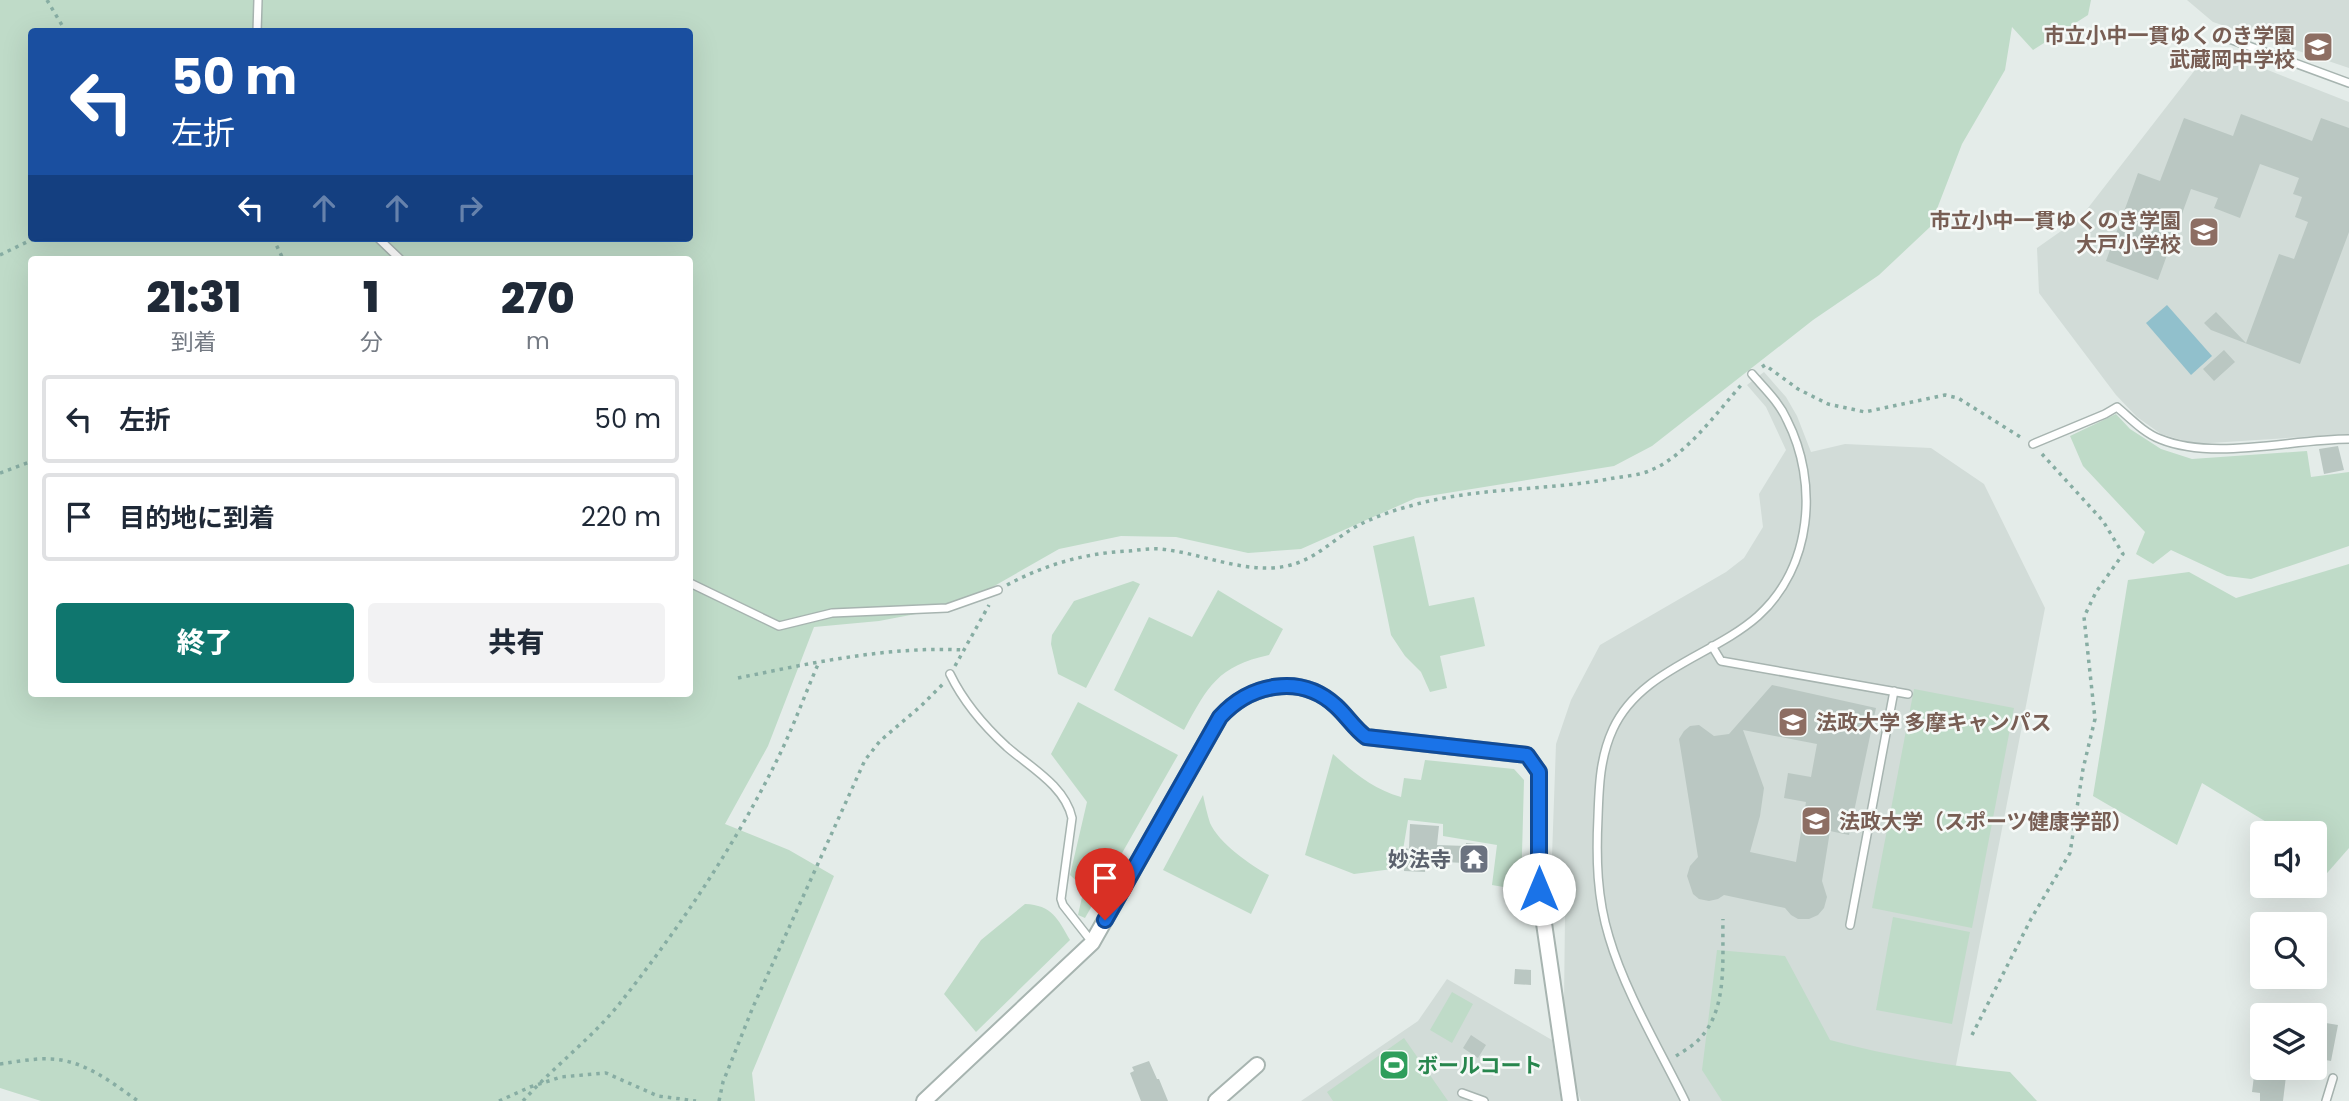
<!DOCTYPE html>
<html lang="ja">
<head>
<meta charset="utf-8">
<style>
  body { margin:0; font-family:Poppins,"Noto Sans JP",sans-serif; background:#f2f2f3; color:#1f2937; height:100vh; display:flex; flex-direction:column; font-size:26px; white-space:nowrap }
  * { box-sizing:border-box; margin:0 }
  p { font-size:23px; color:#747a83 }
  .icon { flex:none; width:38px; height:38px; fill:none; stroke:currentColor; stroke-width:2; stroke-linecap:round; stroke-linejoin:round }
  .map { position:relative; flex:1; overflow:hidden }
  .drawer { position:absolute; left:28px; top:256px; width:665px; height:441px; display:flex; flex-direction:column; background:#fff; border-radius:7px; box-shadow:0 7px 28px #0002 }
  .drawer>* { flex:none }
  .banner { position:absolute; left:28px; top:28px; width:665px; height:214px; border-radius:7px; box-shadow:0 7px 28px #0002; background:#1a4fa0; color:#fff; overflow:hidden }
  .controls { position:absolute; left:2250px; top:821px; display:grid; gap:14px }
  .controls a { display:grid; place-items:center; width:77px; height:77px; border-radius:7px; background:#fff; box-shadow:0 7px 28px #0002; font-size:35px }
  .pin { position:absolute; display:grid; place-items:center; width:60px; height:60px; color:#fff; margin:-72px -30px; border-radius:50% 50% 50% 0; rotate:-45deg; box-shadow:0 0 7px #0007 }
  .pin .icon { rotate:45deg }
  .me { position:absolute; width:77px; margin:-38px; rotate:0deg; stroke-linejoin:round; filter:drop-shadow(0 0 5px #0008) }
  .turn { display:flex; align-items:center; gap:24px; height:147px; padding:0 28px; font-size:32px }
  .turn .icon { width:91px; height:91px; stroke-width:2.5 }
  .turn b { display:block; font-size:49px; line-height:60px }
  .lanes { display:flex; align-items:center; height:66px; padding:0 28px; background:#0003; justify-content:center; gap:35px; direction:ltr }
  .lanes .off { opacity:.35 }
  .eta { display:flex; justify-content:space-evenly; align-items:center; height:119px; text-align:center }
  .eta b { font-size:42px; font-weight:800; line-height:49px }
  .cta { display:flex; gap:14px; margin-top:auto; padding:14px 28px }
  .cta a { flex:1; height:80px; border-radius:7px; background:#0f766e; color:#fff; font-size:28px; font-weight:800; line-height:80px; text-align:center }
  .cta a+a { background:#f2f2f3; color:#1f2937 }
  ul { padding:0; list-style:none }
  li { display:flex; align-items:center; gap:21px; height:88px; margin:0 14px 10px; padding:0 14px; border:4px solid #e0e1e3; border-radius:7px }
  li div { flex:1 }
  li b { display:block; font-size:26px }
  li em { font-style:normal }
  .map>svg:first-child { display:block }
  .built { fill:#d2dcd8 }
  .green { fill:#bfdbc8; fill-rule:evenodd }
  .water { fill:#91c0cc }
  .building { fill:#bac7c2; fill-rule:evenodd }
  .lines { fill:none; stroke-linecap:round; stroke-linejoin:round }
  .lane-casing { stroke:#a7b4b0; stroke-width:10 }
  .street-casing { stroke:#a7b4b0; stroke-width:18 }
  .path { stroke:#87ada3; stroke-width:3.5; stroke-dasharray:3.5 5; stroke-linecap:butt }
  .lane { stroke:#fff; stroke-width:7 }
  .street { stroke:#fff; stroke-width:14 }
  .route-casing { stroke:#114b97; stroke-width:18 }
  .route { stroke:#1a73e8; stroke-width:12 }
  .labels { text-anchor:middle; dominant-baseline:central; stroke-width:5; stroke-linejoin:round; paint-order:stroke }
  .education-label { font-size:21px; font-weight:bold; fill:#785e54; stroke:#f5f9f7; text-anchor:end }
  .worship-label { font-size:21px; font-weight:bold; fill:#5b616d; stroke:#f5f9f7; text-anchor:end }
  .leisure-label { font-size:21px; font-weight:bold; fill:#27864d; stroke:#f5f9f7; text-anchor:start }
</style>
</head>
<body>
<div class="map">
<svg width="2349" height="1101" viewBox="0 0 2349 1101">
  <rect width="100%" height="100%" fill="#e4ece9"/>
  <path class="built" d="M2187 0H2349V68L2213 22Z
    M2212 48 2349 102V434L2195 444 2161 434 2137 417 2116 395 2039 293 2037 248 2081 217Z
    M1764 372 1786 397 1797 416 1811 452 1845 444 1931 448 1984 484 2045 608 1949 1101H1581L1572 1076 1564 1002 1565 916 1554 896 1551 884 1556 744 1571 700 1600 645 1726 572 1744 558 1763 527 1759 494 1786 450 1766 407 1747 385Z
    M1447 979 1552 1040 1561 1101H1301L1418 1021Z"/>
  <path class="green" d="M0 0H2091L2088 15 2033 50 2012 27 2005 70 1962 144 1930 227 1879 275 1813 320 1652 446 1614 466 1416 498 1301 549 1248 553 1176 537 1121 536 1059 549 989 589 947 608 879 621 814 627 768 746 725 824 789 850 834 876 752 1073 755 1101H41L0 1088ZM32 32H690V238H32ZM32 259H690V693H32Z
    M2116 414 2130 429 2161 449 2192 459 2307 451 2311 477 2349 472V546L2251 579 2227 576 2171 550 2153 564 2136 554 2145 532 2083 466 2070 436Z
    M1414 536 1429 606 1474 597 1485 646 1440 656 1447 688 1430 692 1421 672 1405 656 1391 635 1373 546Z
    M2349 564V848L2321 880 2315 878V833H2273V826L2202 783 2177 845 2093 796 2128 580 2189 572 2236 598Z
    M1133 581 1140 584 1086 688 1058 674 1051 644 1052 635 1074 601Z
    M1218 590 1283 629 1269 655C1218 666 1208 686 1184 730L1114 690 1149 617 1192 637Z
    M1914 689 2014 708 1972 928 1872 908Z
    M1078 702 1178 755 1085 918 1078 915 1084 888 1070 875 1087 802 1051 754Z
    M1333 754C1354 773 1373 789 1401 797L1404 778 1421 780 1425 760 1514 769 1524 780 1521 890 1492 885 1497 845 1443 836V824L1408 820 1400 868 1354 874 1305 855Z
    M1203 795C1205 804 1207 814 1210 823 1218 842 1251 866 1269 875L1251 914 1163 870Z
    M1025 904C1052 905 1058 919 1070 940L976 1032 944 994 981 940Z
    M1893 917 1970 932 1952 1024 1876 1010Z
    M1717 950 1785 956 1830 1040C1890 1056 1948 1066 2010 1072L2037 1101H1722L1702 1070Z
    M1452 992 1473 1004 1452 1043 1430 1030Z
    M1404 1038 1448 1101H1333L1327 1092Z"/>
  <path class="water" d="M2167 305 2212 356 2191 375 2146 323Z"/>
  <path class="building" d="M2241 114 2312 141 2321 118 2349 128V232L2300 364 2211 330 2204 323 2216 312 2246 343 2279 254 2294 259 2308 222 2295 217 2302 197 2293 194 2299 178 2260 164 2240 218 2214 208 2218 198 2191 189 2158 280 2106 261 2138 173 2160 181 2184 118 2233 136Z
    M2224 350 2235 362 2214 381 2203 369Z
    M2338 446 2344 470 2324 474 2319 449Z
    M1772 685 1876 708 1849 835 1830 831 1822 881 1827 897 1824 908 1818 915 1809 919H1798L1791 915 1785 908 1724 895 1718 899 1709 901 1699 899 1693 894 1687 876 1690 866 1698 857 1679 739 1684 731 1690 726 1699 725 1714 736 1729 734ZM1743 730 1817 744 1811 777 1788 773 1784 798 1806 802 1796 862 1750 852 1760 816 1764 788Z
    M1410 824 1439 826 1437 845 1466 846V843L1486 845 1482 874 1463 872 1464 863 1426 861 1425 872 1404 871 1405 848 1409 849Z
    M1515 969 1531 970V985L1514 984Z
    M2320 1022 2338 1025 2331 1061 2315 1058Z
    M1471 1035 1486 1045 1478 1058 1463 1048Z
    M1149 1061 1157 1079H1159L1168 1101H1141L1130 1073 1134 1071 1132 1067Z
    M2268 1068H2287L2283 1101H2260V1093L2252 1092 2254 1076 2271 1078Z"/>
  <g class="lines">
    <g class="lane-casing">
      <path id="lane" d="M257 32 258 0
        M2224 37 2349 83
        M378 238 400 259
        M2033 444 2105 414 2117 407C2130 418 2144 433 2160 439 2214 461 2291 439 2349 439
        M690 583 779 626 832 613 947 608 998 590
        M1712 646 1721 661 1908 694
        M950 674C964 703 983 725 1007 747 1030 767 1065 786 1072 818L1061 899 1063 905 1092 942
        M1850 925 1894 691
        M1462 1093 1484 1101
        M1685 1101C1660 1050 1625 992 1609 937 1597 898 1596 858 1598 817 1599 786 1600 757 1613 729 1640 670 1713 656 1758 616 1812 567 1819 483 1787 420 1779 402 1765 389 1752 374
        M2326 1101 2333 1078"/>
    </g>
    <g class="street-casing">
      <path id="street" d="M924 1101 1092 943 1220 717C1250 684 1301 673 1336 706 1347 716 1354 728 1366 737L1527 755 1539 772V889L1570 1101
        M1216 1101 1257 1065"/>
    </g>
    <path class="path" d="M47 0 66 32
      M273 238 283 259
      M0 255 35 238
      M1762 367 1765 365 1798 389 1828 404 1865 412 1945 395 1958 398 2022 438
      M0 473 32 461
      M1007 585C1046 564 1086 553 1129 551 1139 550 1150 548 1161 549 1198 553 1233 569 1271 568 1310 566 1325 545 1355 527 1372 518 1391 511 1410 506 1474 487 1544 491 1609 479 1622 476 1639 476 1651 470 1686 456 1718 411 1743 383
      M955 666 989 605
      M738 678C812 663 888 646 963 650
      M1972 1035 2031 919 2070 853 2083 769 2095 719 2084 617 2096 592 2123 554 2103 521 2042 454
      M1676 1056C1685 1050 1695 1045 1702 1036 1728 1006 1722 957 1723 919
      M0 1064C16 1062 34 1058 50 1059 84 1060 111 1082 138 1101
      M499 1101 530 1087 561 1077 606 1073 658 1096 696 1101
      M523 1101C555 1065 595 1036 624 998 682 924 735 845 777 760 793 728 805 694 819 662
      M719 1101 723 1082 753 1007 865 760 880 741 921 706 943 684"/>
    <use href="#lane" class="lane"/>
    <use href="#street" class="street"/>
  </g>
  <g class="lines">
    <g class="route-casing">
      <path id="route" d="M1105 920 1220 717C1250 684 1300 673 1336 706 1347 716 1354 728 1366 737L1527 755 1539 772V889"/>
    </g>
    <use href="#route" class="route"/>
  </g>
  <defs>
    <g id="school-square" transform="scale(1.575)"><rect x="-9" y="-9" width="18" height="18" rx="4" fill="#8d6e63" stroke="#f5f9f7"/><path d="M0-5L7-2L0 1L-7-2ZM-4 1L0 2.5L4 1V4Q0 6-4 4Z" fill="#fff"/></g>
    <g id="university-square" transform="scale(1.575)"><rect x="-9" y="-9" width="18" height="18" rx="4" fill="#8d6e63" stroke="#f5f9f7"/><path d="M0-5L7-2L0 1L-7-2ZM-4 1L0 2.5L4 1V4Q0 6-4 4Z" fill="#fff"/></g>
    <g id="temple-square" transform="scale(1.575)"><rect x="-9" y="-9" width="18" height="18" rx="4" fill="#6b7280" stroke="#f5f9f7"/><path d="M0-6L5-2H3V0L6.5 2.5H4V6H1.5V3h-3V6H-4V2.5H-6.5L-3 0V-2H-5Z" fill="#fff"/></g>
    <g id="stadium-square" transform="scale(1.575)"><rect x="-9" y="-9" width="18" height="18" rx="4" fill="#2e9e5b" stroke="#f5f9f7"/><path d="M0-5a6.5 5 0 1 0 0 10a6.5 5 0 1 0 0-10ZM-3.5-1.8h7v3.6h-7Z" fill="#fff"/></g>
  </defs>
  <g fill-rule="evenodd">
    <use href="#school-square" x="2318" y="47"/>
    <use href="#school-square" x="2204" y="232"/>
    <use href="#university-square" x="1793" y="722"/>
    <use href="#university-square" x="1816" y="821"/>
    <use href="#temple-square" x="1474" y="859"/>
    <use href="#stadium-square" x="1394" y="1065"/>
  </g>
  <g class="labels">
    <g class="education-label">
      <text x="2295" y="35">市立小中一貫ゆくのき学園<tspan x="2295" dy="24">武蔵岡中学校</tspan></text>
      <text x="2181" y="220">市立小中一貫ゆくのき学園<tspan x="2181" dy="24">大戸小学校</tspan></text>
      <text x="1816" y="722" text-anchor="start">法政大学 多摩キャンパス</text>
      <text x="1839" y="821" text-anchor="start">法政大学（スポーツ健康学部）</text>
    </g>
    <g class="worship-label">
      <text x="1451" y="859">妙法寺</text>
    </g>
    <g class="leisure-label">
      <text x="1417" y="1065">ボールコート</text>
    </g>
  </g>
</svg>
<div class="controls">
<a><svg class="icon" aria-label="sound" viewBox="0 0 24 24"><path d="M4 9h4l5-4v14l-5-4H4zM17 9q2 3 0 6"/></svg></a>
<a><svg class="icon" aria-label="search" viewBox="0 0 24 24"><circle cx="10" cy="10" r="6"/><path d="M15 15l6 6"/></svg></a>
<a><svg class="icon" aria-label="layers" viewBox="0 0 24 24"><path d="M12 4l9 5-9 5-9-5zM3 14l9 5 9-5"/></svg></a>
</div>
<div class="pin" style="left:1105px;top:920px;background:#d93025"><svg class="icon" aria-label="arrive" viewBox="0 0 24 24"><path d="M6 21V4h12l-3 4 3 4H6"/></svg></div>
<svg class="me" style="left:1539px;top:889px" viewBox="-20 -20 40 40"><circle r="19" fill="#fff"/><path d="M0-13L10 11 0 6-10 11z" fill="#1a73e8"/></svg>
<div class="banner">
<div class="turn"><svg class="icon" aria-label="left" viewBox="0 0 24 24"><path d="M17 20v-9H6M10 6l-5 5 5 5"/></svg><div><b>50 m</b>左折</div></div>
<div class="lanes"><svg class="icon" aria-label="left" viewBox="0 0 24 24"><path d="M17 20v-9H6M10 6l-5 5 5 5"/></svg><svg class="icon off" aria-label="ahead" viewBox="0 0 24 24"><path d="M12 20V5M6 11l6-6 6 6"/></svg><svg class="icon off" aria-label="ahead" viewBox="0 0 24 24"><path d="M12 20V5M6 11l6-6 6 6"/></svg><svg class="icon off" aria-label="right" viewBox="0 0 24 24"><path d="M7 20v-9h11M14 6l5 5-5 5"/></svg></div>
</div>
<section class="drawer">
<div class="eta">
<div><b>21:31</b><p>到着</p></div>
<div><b>1</b><p>分</p></div>
<div><b>270</b><p>m</p></div>
</div>
<ul>
<li><svg class="icon" aria-label="left" viewBox="0 0 24 24"><path d="M17 20v-9H6M10 6l-5 5 5 5"/></svg><div><b>左折</b></div><em>50 m</em></li>
<li><svg class="icon" aria-label="arrive" viewBox="0 0 24 24"><path d="M6 21V4h12l-3 4 3 4H6"/></svg><div><b>目的地に到着</b></div><em>220 m</em></li>
</ul>
<div class="cta"><a>終了</a><a>共有</a></div>
</section>
</div>
</body>
</html>
